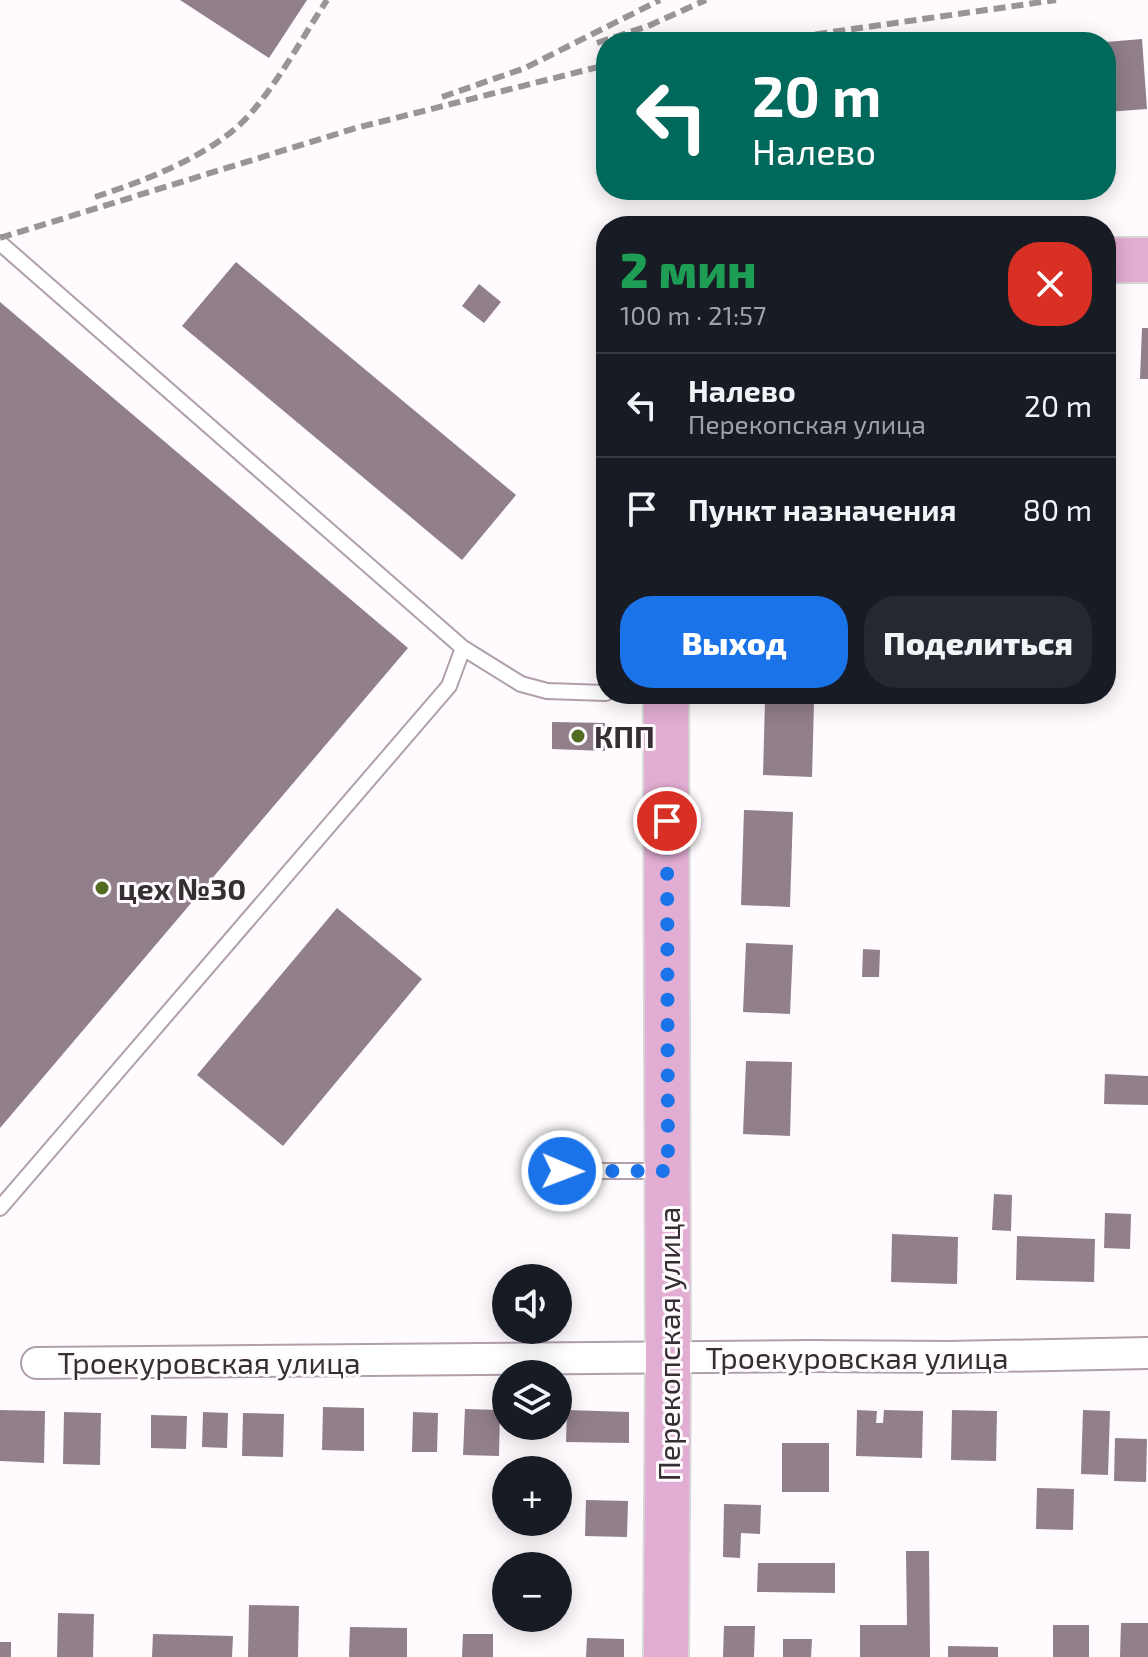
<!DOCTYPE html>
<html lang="ru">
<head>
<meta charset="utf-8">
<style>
  body { margin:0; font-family:"Exo 2",sans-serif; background:#242831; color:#f1f3f6; height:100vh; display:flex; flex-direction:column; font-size:30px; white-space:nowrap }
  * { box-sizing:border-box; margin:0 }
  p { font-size:26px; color:#9ea1a6 }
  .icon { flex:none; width:44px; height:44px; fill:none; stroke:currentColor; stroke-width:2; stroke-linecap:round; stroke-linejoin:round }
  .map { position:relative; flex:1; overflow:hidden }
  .side { position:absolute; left:596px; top:216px; width:520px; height:488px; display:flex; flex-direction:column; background:#171b24; border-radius:32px; box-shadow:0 4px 20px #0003 }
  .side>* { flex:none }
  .banner { position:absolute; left:596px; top:32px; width:520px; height:168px; border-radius:32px; box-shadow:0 4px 20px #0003; background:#00695c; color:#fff; overflow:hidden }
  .fabs { position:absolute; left:492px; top:1264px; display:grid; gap:16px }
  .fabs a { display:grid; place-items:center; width:80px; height:80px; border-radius:50%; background:#171b24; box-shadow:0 4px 20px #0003; font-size:40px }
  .pin { position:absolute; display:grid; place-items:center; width:68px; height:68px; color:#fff; margin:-34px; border:4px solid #fff; border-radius:50%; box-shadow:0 2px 8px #0007 }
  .me { position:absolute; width:88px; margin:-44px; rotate:91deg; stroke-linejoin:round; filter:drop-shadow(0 0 6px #0008) }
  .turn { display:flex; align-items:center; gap:28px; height:168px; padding:0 24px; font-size:36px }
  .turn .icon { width:104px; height:104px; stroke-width:2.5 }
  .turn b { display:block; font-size:56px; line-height:68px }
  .round { display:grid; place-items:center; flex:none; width:84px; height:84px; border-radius:32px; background:#242831 }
  .summary { display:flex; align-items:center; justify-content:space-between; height:136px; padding:0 24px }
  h1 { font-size:48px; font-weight:800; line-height:60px; color:#1e9e55 }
  .button { display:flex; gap:16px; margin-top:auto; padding:16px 24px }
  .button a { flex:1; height:92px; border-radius:32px; background:#1a73e8; color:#fff; font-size:32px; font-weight:800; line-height:92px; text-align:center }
  .button a+a { background:#242831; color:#f1f3f6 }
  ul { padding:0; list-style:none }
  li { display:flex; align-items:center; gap:24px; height:104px; padding:0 24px; border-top:2px solid #363941 }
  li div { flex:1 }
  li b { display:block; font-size:30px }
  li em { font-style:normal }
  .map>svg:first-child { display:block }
  .building { fill:#917f8b }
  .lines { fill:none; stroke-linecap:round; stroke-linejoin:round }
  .lane-casing { stroke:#b19fab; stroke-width:18 }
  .street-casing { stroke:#b19fab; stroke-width:34 }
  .primary-casing { stroke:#d7d5d6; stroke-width:48 }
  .lane { stroke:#fff; stroke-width:14 }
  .street { stroke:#fff; stroke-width:30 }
  .primary { stroke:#e2add3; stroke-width:44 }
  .rail { stroke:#9a9498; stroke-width:6; stroke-dasharray:12 6; stroke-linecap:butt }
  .route { stroke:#1a73e8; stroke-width:14; stroke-dasharray:0 25.2 }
  .poi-dot { fill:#4f6c21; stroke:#fefafd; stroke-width:3 }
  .labels { text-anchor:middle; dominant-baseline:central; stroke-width:6; stroke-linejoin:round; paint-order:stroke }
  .poi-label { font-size:30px; font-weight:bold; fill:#362e33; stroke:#fefafd; text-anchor:start }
  .street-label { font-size:30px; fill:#362e33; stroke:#fefafd }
</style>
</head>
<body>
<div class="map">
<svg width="1148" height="1657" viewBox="0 0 1148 1657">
  <rect width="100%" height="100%" fill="#fefafd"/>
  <path class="building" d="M180 0H307L269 58Z
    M1142 39 1147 109 1106 112V42Z
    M236 262 516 495 462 560 182 326Z
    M479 284 501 302 484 323 462 306Z
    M0 302 408 648 0 1128Z
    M1142 328H1148V379H1140Z
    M765 700 814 702 812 777 763 775Z
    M552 722 605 723V751L552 749Z
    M744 810 793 812 790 907 741 905Z
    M337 908 422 979 283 1146 197 1075Z
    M746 943 793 945 790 1014 743 1012Z
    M863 949 880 950 879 977H862Z
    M746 1061 792 1062 790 1136 743 1134Z
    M1105 1074 1148 1076V1105L1104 1104Z
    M994 1194 1012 1195 1011 1231 992 1230Z
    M1105 1213 1131 1214 1130 1249 1104 1248Z
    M892 1234 958 1237 957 1284 891 1282Z
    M1017 1236 1095 1239 1094 1282 1016 1280Z
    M323 1407 364 1408V1451L322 1450Z
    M465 1409 500 1410 499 1456 463 1455Z
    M0 1410 45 1411 44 1463 0 1461Z
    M567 1410 629 1412V1443L566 1442Z
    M857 1410 877 1411 876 1423H883L884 1410 923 1411 922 1458 856 1456Z
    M952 1410 997 1411 996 1461 951 1460Z
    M1083 1410 1110 1411 1108 1475 1081 1474Z
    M64 1412 101 1413 100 1465 63 1464Z
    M203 1412 228 1413 227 1448 202 1447Z
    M413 1412 438 1413 437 1452H412Z
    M243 1413 284 1414 283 1457 242 1456Z
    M151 1415 187 1416 186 1449 151 1448Z
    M1115 1438 1147 1439 1146 1482 1114 1481Z
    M782 1443H829V1492H782Z
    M1037 1488 1074 1489 1073 1530 1036 1529Z
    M586 1500 628 1501 627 1537 585 1536Z
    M724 1504 761 1505 760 1534 741 1533 740 1558 723 1557Z
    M906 1551H929L930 1657H860V1625H907Z
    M758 1563H835V1593L757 1592Z
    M249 1605 299 1606 298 1657H248Z
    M58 1613 94 1614 93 1657H57Z
    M1121 1623H1148V1657H1120Z
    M1053 1625H1089V1657H1053Z
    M724 1626H755L754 1657H723Z
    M350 1627 407 1628V1657H349Z
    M153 1634 233 1636 232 1657H152Z
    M463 1634H493V1657H462Z
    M587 1638 624 1639V1657H586Z
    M783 1639H812L811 1657H783Z
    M0 1642H11V1657H0Z
    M948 1646 998 1647V1657H948Z"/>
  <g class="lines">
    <g class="lane-casing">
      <path id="lane" d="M0 243 463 648 449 686 0 1208
        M463 648 521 684 547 691 606 693
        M562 1171H661"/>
    </g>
    <g class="street-casing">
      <path id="street" d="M37 1363 809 1356 949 1357 1148 1353"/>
    </g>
    <g class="primary-casing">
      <path id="primary" d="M1106 260H1148
        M666 1657 668 1358 666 694"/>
    </g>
    <use href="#lane" class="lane"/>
    <use href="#street" class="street"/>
    <use href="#primary" class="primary"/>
    <path class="rail" d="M762 42 1056 0
      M597 43 648 26 706 0
      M442 97 525 68 660 0
      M95 197C146 180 215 155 251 113 281 78 302 38 327 0
      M0 238 356 128 606 65"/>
  </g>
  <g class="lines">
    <path class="route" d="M562 1171H668L667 821"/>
  </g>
  <g class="poi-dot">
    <circle cx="578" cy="736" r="8"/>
    <circle cx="102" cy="888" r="8"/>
  </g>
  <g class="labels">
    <g class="poi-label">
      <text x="594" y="736">КПП</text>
      <text x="118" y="888">цех №30</text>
    </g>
    <g class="street-label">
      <text transform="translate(668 1344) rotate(-90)">Перекопская улица</text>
      <text x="857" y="1357">Троекуровская улица</text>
      <text x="209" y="1362">Троекуровская улица</text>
    </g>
  </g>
</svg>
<div class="fabs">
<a><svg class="icon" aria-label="sound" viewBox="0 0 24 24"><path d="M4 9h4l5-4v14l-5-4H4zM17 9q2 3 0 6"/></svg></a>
<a><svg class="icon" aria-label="layers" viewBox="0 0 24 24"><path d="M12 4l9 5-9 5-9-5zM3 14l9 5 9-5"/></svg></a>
<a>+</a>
<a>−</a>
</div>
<div class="pin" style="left:667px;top:821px;background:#d93025"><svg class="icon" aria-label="arrive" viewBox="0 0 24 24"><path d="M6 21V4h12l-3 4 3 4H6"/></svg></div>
<svg class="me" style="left:562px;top:1171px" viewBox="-20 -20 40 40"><circle r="17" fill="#1a73e8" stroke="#fff" stroke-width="3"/><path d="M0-11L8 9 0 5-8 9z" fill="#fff"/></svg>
<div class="banner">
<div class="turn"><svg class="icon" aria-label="left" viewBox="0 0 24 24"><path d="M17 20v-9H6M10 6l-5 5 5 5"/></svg><div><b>20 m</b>Налево</div></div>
</div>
<section class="side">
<div class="summary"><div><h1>2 мин</h1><p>100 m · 21:57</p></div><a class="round" style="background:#d93025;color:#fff"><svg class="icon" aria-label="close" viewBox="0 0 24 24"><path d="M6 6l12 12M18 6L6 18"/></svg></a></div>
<ul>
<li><svg class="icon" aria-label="left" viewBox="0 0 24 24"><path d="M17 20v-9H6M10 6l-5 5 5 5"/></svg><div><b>Налево</b><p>Перекопская улица</p></div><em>20 m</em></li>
<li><svg class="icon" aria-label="arrive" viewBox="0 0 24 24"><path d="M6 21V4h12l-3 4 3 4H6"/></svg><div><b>Пункт назначения</b></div><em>80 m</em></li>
</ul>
<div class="button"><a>Выход</a><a>Поделиться</a></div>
</section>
</div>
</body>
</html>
